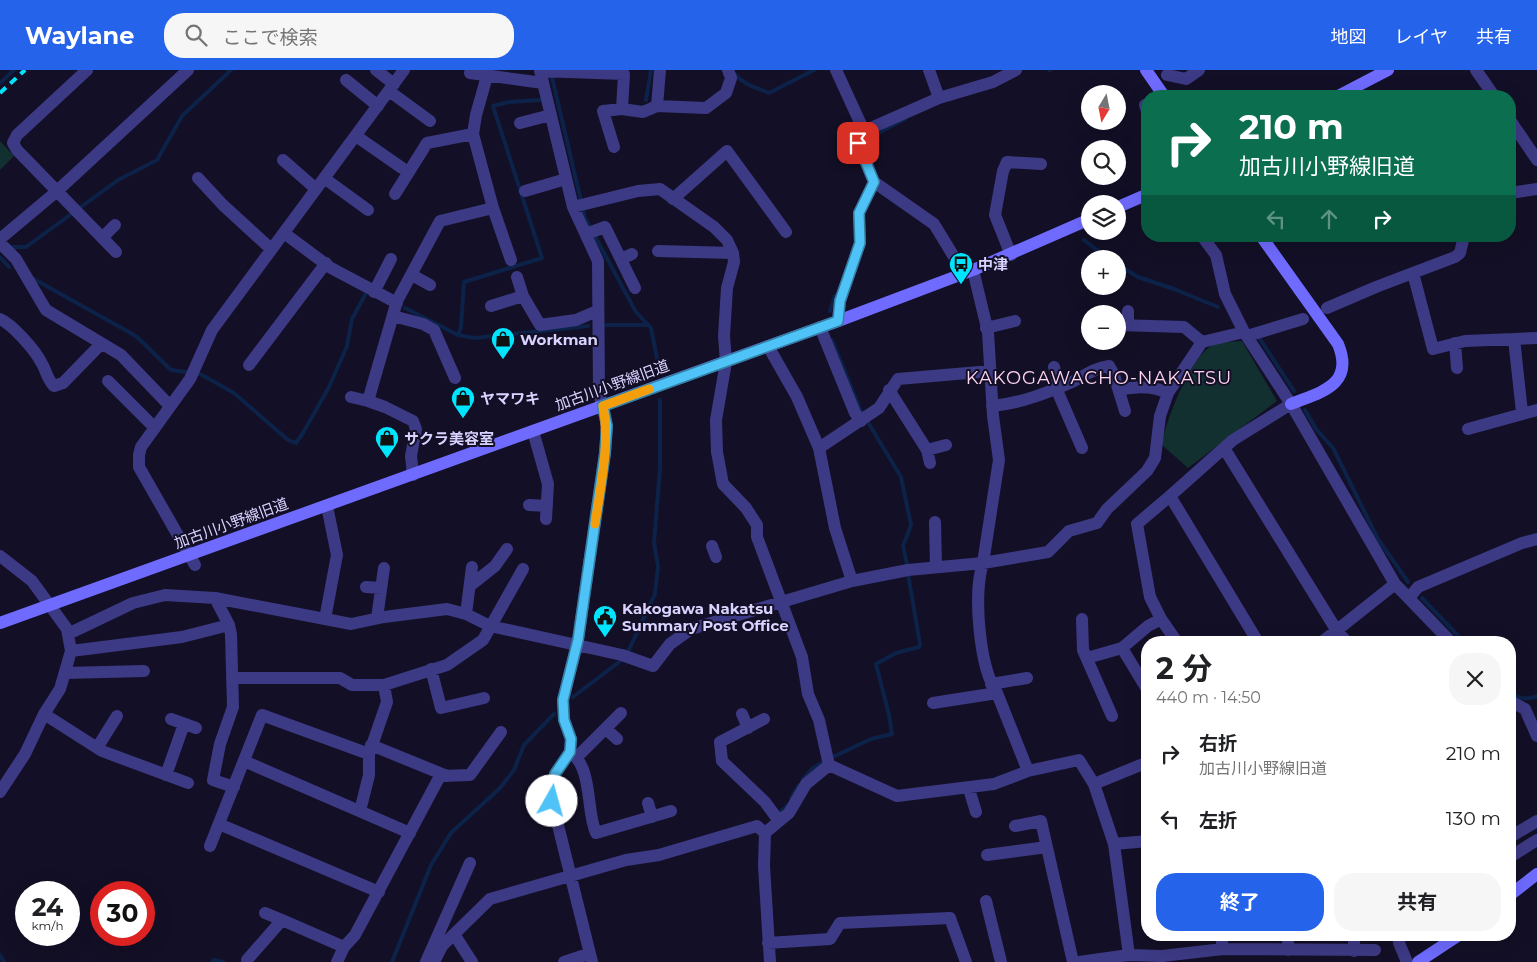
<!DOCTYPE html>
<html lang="ja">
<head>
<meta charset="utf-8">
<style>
  body { margin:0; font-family:Montserrat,"Noto Sans JP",sans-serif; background:#f6f6f6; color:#202124; height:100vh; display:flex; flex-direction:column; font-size:19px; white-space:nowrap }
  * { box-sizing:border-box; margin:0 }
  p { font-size:16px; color:#757577 }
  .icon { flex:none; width:28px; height:28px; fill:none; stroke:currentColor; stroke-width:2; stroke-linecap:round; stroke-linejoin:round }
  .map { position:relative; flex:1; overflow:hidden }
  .sheet { position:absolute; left:1141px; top:566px; width:375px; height:305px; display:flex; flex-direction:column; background:#fff; border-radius:20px; box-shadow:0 5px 20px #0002 }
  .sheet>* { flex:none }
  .top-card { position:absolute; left:1141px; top:20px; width:375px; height:152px; border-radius:20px; box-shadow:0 5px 20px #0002; background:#0b6e4f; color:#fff; overflow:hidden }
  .needle { width:32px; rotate:190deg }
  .buttons { position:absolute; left:1081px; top:15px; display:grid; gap:10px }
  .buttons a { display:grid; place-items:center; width:45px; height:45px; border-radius:50%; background:#fff; box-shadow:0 5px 20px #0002; font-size:25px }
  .speed { position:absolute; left:15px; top:811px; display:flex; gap:10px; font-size:25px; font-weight:700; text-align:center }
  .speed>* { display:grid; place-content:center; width:65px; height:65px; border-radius:50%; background:#fff; box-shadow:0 5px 20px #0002; line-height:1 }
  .speed small { font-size:12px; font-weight:400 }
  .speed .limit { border:8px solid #d22; background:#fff; color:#111 }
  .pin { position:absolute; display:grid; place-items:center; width:42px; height:42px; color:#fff; margin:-21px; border-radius:10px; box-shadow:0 2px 8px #0006 }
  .me { position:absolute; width:55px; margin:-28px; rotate:7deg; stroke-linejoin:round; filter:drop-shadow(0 0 4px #0008) }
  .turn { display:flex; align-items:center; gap:18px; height:105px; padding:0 15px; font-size:22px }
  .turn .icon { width:65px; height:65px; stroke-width:2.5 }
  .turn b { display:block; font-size:35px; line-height:42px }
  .lanes { display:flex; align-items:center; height:48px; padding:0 15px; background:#0003; justify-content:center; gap:25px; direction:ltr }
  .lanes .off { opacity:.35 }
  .round { display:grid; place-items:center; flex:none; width:52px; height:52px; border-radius:20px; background:#f6f6f6 }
  .overview { display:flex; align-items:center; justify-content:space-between; height:85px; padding:0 15px }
  h1 { font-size:30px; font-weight:700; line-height:38px }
  .button { display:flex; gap:10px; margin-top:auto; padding:10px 15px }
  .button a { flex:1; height:58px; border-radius:20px; background:#2563eb; color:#fff; font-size:20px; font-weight:700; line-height:58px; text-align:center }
  .button a+a { background:#f6f6f6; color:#202124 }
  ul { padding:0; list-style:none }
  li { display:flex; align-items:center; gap:15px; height:65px; padding:0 15px }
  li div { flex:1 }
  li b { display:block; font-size:19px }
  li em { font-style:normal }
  header { display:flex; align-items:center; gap:30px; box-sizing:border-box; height:70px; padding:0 25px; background:#2563eb; color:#fff }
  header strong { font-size:24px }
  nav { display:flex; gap:28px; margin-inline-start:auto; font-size:18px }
  .search { width:350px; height:45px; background:#f6f6f6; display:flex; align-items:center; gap:12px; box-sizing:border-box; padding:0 18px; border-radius:20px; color:#757577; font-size:19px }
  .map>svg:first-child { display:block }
  .green { fill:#12302f }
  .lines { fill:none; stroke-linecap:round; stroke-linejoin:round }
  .stream { stroke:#0c2248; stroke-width:4 }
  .street { stroke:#3d3a85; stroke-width:12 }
  .secondary { stroke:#6f6bff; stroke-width:12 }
  .rail { stroke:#00e5ff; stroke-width:4; stroke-dasharray:8 6; stroke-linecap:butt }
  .route-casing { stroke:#337fa1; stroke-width:12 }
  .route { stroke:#4fc3f7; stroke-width:9 }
  .slow { stroke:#f59e0b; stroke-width:9 }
  .labels { text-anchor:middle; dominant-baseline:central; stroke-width:4; stroke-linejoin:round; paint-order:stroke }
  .poi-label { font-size:15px; font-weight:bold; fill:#d9d4ff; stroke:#130f26; text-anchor:start }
  .street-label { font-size:15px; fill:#d9d4ff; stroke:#130f26 }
  .quarter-label { font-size:18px; letter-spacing:1px; fill:#ffd6f0; stroke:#130f26 }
</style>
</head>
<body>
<header>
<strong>Waylane</strong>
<div class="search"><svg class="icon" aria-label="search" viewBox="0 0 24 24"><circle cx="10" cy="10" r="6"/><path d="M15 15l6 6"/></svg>ここで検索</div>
<nav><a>地図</a><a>レイヤ</a><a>共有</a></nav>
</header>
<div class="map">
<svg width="1537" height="892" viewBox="0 0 1537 892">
  <rect width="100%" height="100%" fill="#130f26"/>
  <path class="green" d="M0 71 14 86 0 100Z
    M1242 271 1277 331 1188 398 1162 375C1165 352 1192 282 1215 274 1223 271 1234 272 1242 271Z"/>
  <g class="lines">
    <path class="stream" d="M1049 0H1050
      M551 3 585 148 636 242 651 258 660 303
      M735 4C744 15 756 17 769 23L814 0
      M0 13 14 0
      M646 30 651 0
      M865 70 905 49
      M1084 170 1109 189
      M10 177H26L118 110 157 90 182 46 231 0
      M0 187 9 197
      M1118 195 1138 207 1174 219 1218 237
      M32 208 136 266 171 300 200 304 234 323 288 370 296 373 303 363 329 317 347 276 352 249 365 225
      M405 238 458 265 474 268 588 256
      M830 241 835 226
      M606 255H648
      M458 265 461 257 464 212 542 188 493 36 509 32 540 30
      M1258 266 1294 321
      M832 270 860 339 901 407 911 455 903 476 907 494
      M1305 340 1316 359 1333 378 1378 469 1408 512
      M1422 528 1464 572
      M627 584 655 524 658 496 654 473 660 398V330
      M1510 622C1518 629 1527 630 1537 626
      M573 627 623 589
      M835 686 871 669 892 664 889 645 876 594 896 583 919 577 920 574 908 504
      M803 709 813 698 825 691
      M791 728 799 715
      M777 745 788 735
      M0 885 4 892
      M212 892 214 890 223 892
      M392 892 431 795 451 763 500 718 514 700 524 675 554 644"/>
    <path class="street" d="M87 0 17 65 13 73 17 80 116 182
      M376 0 394 14
      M540 0 573 137 598 191 599 322 607 356 605 383 578 570 563 630 564 649 571 669 570 682 555 704 552 731 592 892
      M836 0 864 61 858 73 874 112 859 143 860 173 840 231 838 251
      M929 0 939 28
      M1476 0 1494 26
      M540 1 624 4 622 39
      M470 3 543 13
      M1167 5 1186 9 1199 0
      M487 6 476 45 473 64 493 138 511 190
      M346 10 378 36
      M389 21 430 51
      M1145 35 1148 44
      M657 36 660 0
      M1510 50 1537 90
      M520 53 551 45
      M864 61 939 28 993 12 1016 0
      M356 66 402 98
      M614 77 603 41 622 39 643 42 657 36 706 38 726 23 731 8 728 0
      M283 90 316 119
      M198 108 223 135 271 179
      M324 108 368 140
      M874 112 934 154 959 195
      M525 121 566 109
      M1510 123 1537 119
      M395 124 427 73 473 64
      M673 129 727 81 786 162
      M573 137 638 121 660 119 714 157 727 170 733 183 734 192 727 218 724 266 726 292 716 350 717 382 723 414 746 438 757 455V467L802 587 808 624 819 650 829 695
      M284 163 331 198 397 233
      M586 164 605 157 635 218
      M1202 166 1216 185 1225 224 1244 262 1291 334 1395 514 1322 572
      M102 168 115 155
      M0 169 56 122 188 0
      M0 173 16 189 46 240 121 285 170 336
      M658 181 733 183
      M1011 185 995 145 1003 101 1007 92 1041 94
      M621 189 632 184
      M1413 203 1433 279 1465 271 1537 268
      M412 205 430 215
      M517 207 523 226 540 255 576 250 597 241
      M374 222 391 189
      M491 236 523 226
      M1327 238 1376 217 1455 187 1460 183 1464 166
      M1128 241V255
      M393 246 423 254 434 260 455 308
      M0 249C12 254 35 280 41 292 47 301 46 308 54 316L63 313 101 274
      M1118 255 1184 257 1202 272 1244 262
      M820 257 855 343 861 351
      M986 258 1015 251
      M1247 266 1303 249
      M1514 269 1522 342
      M1455 273 1457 298
      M768 276 797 327 819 378
      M249 295 326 193
      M1054 297 1059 316
      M108 311 155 358
      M1056 318 1082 378
      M889 320 927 380 930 393
      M1119 320C1136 316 1153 316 1168 323
      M351 327 368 331
      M992 336C1022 333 1047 323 1074 311 1086 305 1094 298 1109 296L1114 305 1125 341
      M1468 359 1537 340
      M533 361 548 414 546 449
      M1224 378 1337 561 1347 572
      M927 380 946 375
      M413 405 411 386 416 359 413 351 385 337 368 331 397 231 440 151 493 138
      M1170 426 1137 454 1150 527 1161 549 1177 572
      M529 435 547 436
      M935 452 936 497
      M712 476 716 487
      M0 486 32 511 67 559 71 581 60 619 44 644 25 684 0 722
      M195 495 139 397V385L141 377 190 309 212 260 404 0
      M472 497 466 544 490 556 622 585 653 596 670 574 691 559 852 511 908 500 983 493 1048 482 1069 461 1097 453 1107 439 1147 401 1155 388 1160 346 1168 323 1202 272
      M852 511 835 458 819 378 879 338 898 309 991 301
      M1395 514 1451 572
      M471 515 495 496 507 479
      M366 517 381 518
      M1409 528 1418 517 1522 473 1537 469
      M377 548 384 498
      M325 549 337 485 327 436
      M1082 549 1083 580 1112 646
      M229 555 231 564 233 637 220 674 213 710 234 717
      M68 564 133 533 165 525 215 528 351 554 384 547 447 539 466 544
      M1258 572 1170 426 1233 370 1291 334
      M1122 578 1148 621
      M71 581 182 567 229 555 215 528
      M1087 588 1122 578 1148 556 1161 549
      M431 599 441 638 484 628
      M65 603 144 601
      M232 608H340L352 615H384L447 595 483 570 523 499
      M991 614 1027 608
      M1510 631 1525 639 1537 666
      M933 633 997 623
      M44 644 102 681 188 713
      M742 644 748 658
      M171 649 196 658
      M764 649 720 672 722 691 765 732 779 751
      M606 659 617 669
      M371 675 447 706
      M97 678 117 646
      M570 682C593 697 586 742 596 763L671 741
      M577 687 621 643
      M244 691 410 763
      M829 695 897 726 994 714 1028 701 997 623C979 597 973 522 983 493L999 390 993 346 988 262 973 200
      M1028 701 1079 690 1094 714
      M166 705 184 654
      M969 719 976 742
      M648 733 652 747
      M360 741 369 705V684
      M219 754 379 822
      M1015 756 1041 751 1073 892
      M1510 767 1537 751
      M1114 774 1148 771
      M210 776 262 645 369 684 387 632 384 615
      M987 785 1047 777
      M1510 787 1537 770
      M986 831 1001 892
      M265 843 282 850
      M454 864 472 892
      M1221 865 1223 879
      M1400 865 1399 873 1407 892
      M768 873 830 869 840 853 950 848 966 892
      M1288 880V865
      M1354 881V865
      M1129 885 1162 886 1223 879 1375 880
      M247 890 282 850 344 877
      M337 892 344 877 355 865 440 706 470 705 501 662
      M426 892 470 793
      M434 892 442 876 490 829 626 790 659 785 757 756 765 763
      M564 892 588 884
      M770 892 764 796 765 763 789 743 806 714 829 695
      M1079 892 1129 885 1114 774 1094 714 1148 692"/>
    <path class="secondary" d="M1146 0 1164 26
      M1338 26 1388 0
      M1118 137 1148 124
      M1261 166 1338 274C1355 315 1321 322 1291 334
      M0 553 838 251 973 200 1090 149
      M1510 825 1537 804
      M1418 892 1459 865"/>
    <path class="rail" d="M0 23 25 0"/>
  </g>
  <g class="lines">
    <g class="route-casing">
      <path id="route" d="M552 731 555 704 570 682 571 669 564 650 563 630 578 570 605 383 607 356 603 336 838 251 840 231 860 173 859 143 874 112 858 73"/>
    </g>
    <use href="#route" class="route"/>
    <path class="slow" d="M595 454C601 414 610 375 603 336L649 319"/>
  </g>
  <defs>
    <g id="bus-pin" transform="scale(1.25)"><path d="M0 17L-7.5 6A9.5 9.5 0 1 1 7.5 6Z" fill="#00e5ff" stroke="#130f26"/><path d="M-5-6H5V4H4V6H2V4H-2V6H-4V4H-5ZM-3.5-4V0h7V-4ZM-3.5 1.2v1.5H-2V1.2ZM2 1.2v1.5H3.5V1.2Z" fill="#111"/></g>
    <g id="shop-pin" transform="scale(1.25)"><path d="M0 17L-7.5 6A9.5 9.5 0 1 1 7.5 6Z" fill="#00e5ff" stroke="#130f26"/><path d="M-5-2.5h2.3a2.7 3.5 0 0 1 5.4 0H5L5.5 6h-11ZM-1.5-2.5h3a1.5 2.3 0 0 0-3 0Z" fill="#111"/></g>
    <g id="civic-pin" transform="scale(1.25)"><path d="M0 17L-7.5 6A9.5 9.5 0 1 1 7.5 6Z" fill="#00e5ff" stroke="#130f26"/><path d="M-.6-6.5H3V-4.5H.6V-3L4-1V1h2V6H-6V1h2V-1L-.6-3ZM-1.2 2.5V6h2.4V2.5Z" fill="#111"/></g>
  </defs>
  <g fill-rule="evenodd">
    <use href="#bus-pin" x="961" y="194"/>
    <use href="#shop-pin" x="503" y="269"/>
    <use href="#shop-pin" x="463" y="328"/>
    <use href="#shop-pin" x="387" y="368"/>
    <use href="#civic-pin" x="605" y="547"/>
  </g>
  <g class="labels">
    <g class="poi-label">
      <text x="978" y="194">中津</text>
      <text x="520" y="269">Workman</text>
      <text x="480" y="328">ヤマワキ</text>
      <text x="404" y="368">サクラ美容室</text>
      <text x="622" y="538">Kakogawa Nakatsu<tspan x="622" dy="17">Summary Post Office</tspan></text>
    </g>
    <g class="street-label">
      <text transform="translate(612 315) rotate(-20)">加古川小野線旧道</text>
      <text transform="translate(231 453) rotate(-20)">加古川小野線旧道</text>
    </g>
    <g class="quarter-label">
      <text x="1099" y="308">KAKOGAWACHO-NAKATSU</text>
    </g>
  </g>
</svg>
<div class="buttons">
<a><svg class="needle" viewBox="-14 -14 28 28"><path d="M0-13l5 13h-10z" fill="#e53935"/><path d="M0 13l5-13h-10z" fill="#757577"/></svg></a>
<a><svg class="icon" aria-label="search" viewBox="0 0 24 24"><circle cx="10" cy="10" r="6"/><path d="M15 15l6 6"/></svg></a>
<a><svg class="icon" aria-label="layers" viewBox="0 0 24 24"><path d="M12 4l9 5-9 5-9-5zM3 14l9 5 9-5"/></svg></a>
<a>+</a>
<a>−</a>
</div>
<div class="speed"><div>24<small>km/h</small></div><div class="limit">30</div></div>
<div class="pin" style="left:858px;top:73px;background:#d93025"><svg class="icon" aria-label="arrive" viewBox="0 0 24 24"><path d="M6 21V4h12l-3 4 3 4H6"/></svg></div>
<svg class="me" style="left:552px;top:731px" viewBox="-20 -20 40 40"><circle r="19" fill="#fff"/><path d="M0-13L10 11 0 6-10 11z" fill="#4fc3f7"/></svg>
<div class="top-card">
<div class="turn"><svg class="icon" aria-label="right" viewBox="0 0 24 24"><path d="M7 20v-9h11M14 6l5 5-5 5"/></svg><div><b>210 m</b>加古川小野線旧道</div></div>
<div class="lanes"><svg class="icon off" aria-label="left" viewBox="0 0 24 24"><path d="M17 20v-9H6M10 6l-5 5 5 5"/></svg><svg class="icon off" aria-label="ahead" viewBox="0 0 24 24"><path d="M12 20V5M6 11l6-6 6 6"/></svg><svg class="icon" aria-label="right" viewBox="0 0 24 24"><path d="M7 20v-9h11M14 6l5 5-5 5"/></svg></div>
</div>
<section class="sheet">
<div class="overview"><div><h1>2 分</h1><p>440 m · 14:50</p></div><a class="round"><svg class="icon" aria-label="close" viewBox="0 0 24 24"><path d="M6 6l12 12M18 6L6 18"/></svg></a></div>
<ul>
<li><svg class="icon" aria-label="right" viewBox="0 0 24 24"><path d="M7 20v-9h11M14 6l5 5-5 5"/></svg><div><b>右折</b><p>加古川小野線旧道</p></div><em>210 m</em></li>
<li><svg class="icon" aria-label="left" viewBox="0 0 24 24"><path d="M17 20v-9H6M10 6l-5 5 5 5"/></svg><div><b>左折</b></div><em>130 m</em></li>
</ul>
<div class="button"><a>終了</a><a>共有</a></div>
</section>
</div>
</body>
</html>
